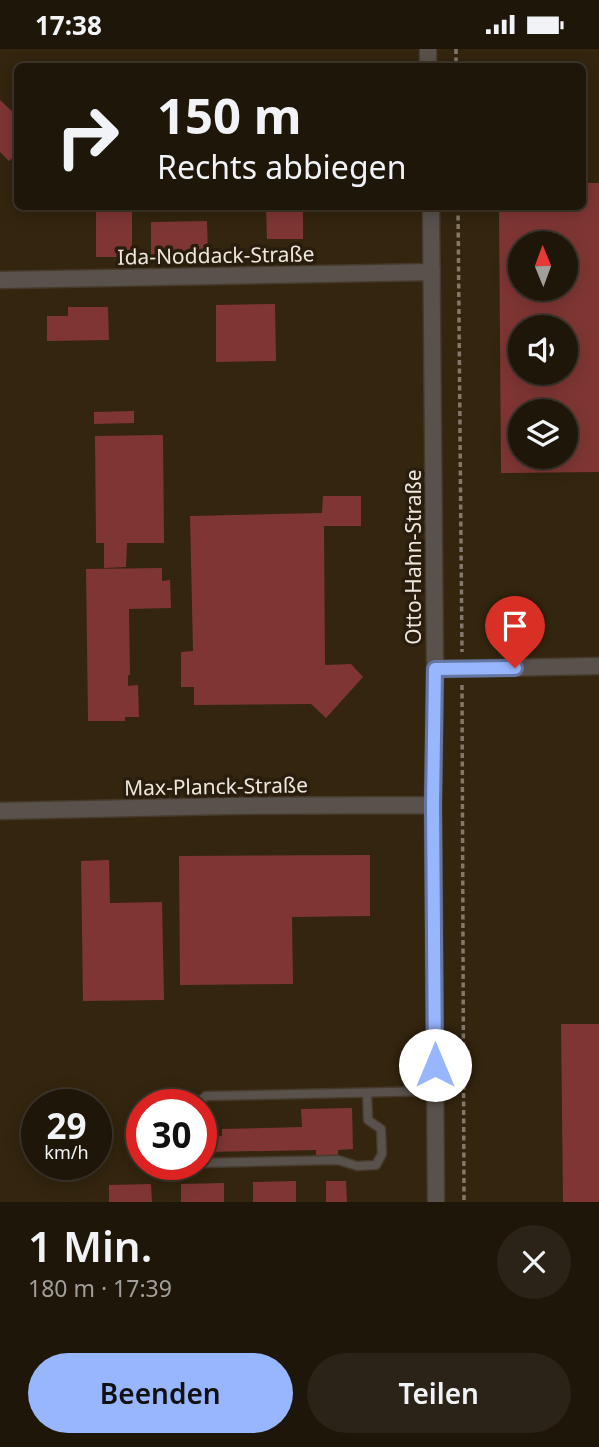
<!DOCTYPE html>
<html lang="de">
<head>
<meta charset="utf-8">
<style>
  body { margin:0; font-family:"Noto Sans",sans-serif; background:#2c2318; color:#f1f3f6; height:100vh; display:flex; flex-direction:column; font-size:26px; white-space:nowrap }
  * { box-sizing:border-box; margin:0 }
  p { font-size:23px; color:#a19f9c }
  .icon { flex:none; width:38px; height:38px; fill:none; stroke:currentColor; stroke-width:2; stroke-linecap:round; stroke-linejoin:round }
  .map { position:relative; height:1153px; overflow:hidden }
  .panel { display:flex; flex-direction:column; background:#1f160a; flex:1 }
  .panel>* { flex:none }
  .guide { position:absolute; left:14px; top:14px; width:572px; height:147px; border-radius:10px; box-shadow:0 4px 18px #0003,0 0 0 2px #3c352b; background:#1f160a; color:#f1f3f6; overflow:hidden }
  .needle { width:46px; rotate:359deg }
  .controls { position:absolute; left:508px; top:182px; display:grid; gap:14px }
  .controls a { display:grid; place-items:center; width:70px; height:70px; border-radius:50%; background:#1f160a; box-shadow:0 4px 18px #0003,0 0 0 2px #3c352b; font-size:35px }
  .speed { position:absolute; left:21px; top:1040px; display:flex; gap:14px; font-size:35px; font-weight:700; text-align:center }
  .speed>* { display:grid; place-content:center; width:91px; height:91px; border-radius:50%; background:#1f160a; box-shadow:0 4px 18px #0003,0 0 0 2px #3c352b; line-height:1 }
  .speed small { font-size:18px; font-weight:400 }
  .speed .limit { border:10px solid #d22; background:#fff; color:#111 }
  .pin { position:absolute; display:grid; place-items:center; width:60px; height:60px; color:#fff; margin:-72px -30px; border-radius:50% 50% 50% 0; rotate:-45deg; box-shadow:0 0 7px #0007 }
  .pin .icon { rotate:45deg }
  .me { position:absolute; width:77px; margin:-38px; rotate:0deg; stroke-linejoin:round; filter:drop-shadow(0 0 5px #0008) }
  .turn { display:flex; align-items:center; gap:24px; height:147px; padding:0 28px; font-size:32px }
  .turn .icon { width:91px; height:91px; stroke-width:2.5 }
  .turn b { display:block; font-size:49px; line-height:60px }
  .round { display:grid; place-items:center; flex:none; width:74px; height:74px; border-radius:37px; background:#2c2318 }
  .overview { display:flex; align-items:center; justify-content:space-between; height:119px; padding:0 28px }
  h1 { font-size:42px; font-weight:600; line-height:52px }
  .action { display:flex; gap:14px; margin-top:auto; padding:14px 28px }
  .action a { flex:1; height:80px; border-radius:42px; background:#98b6fd; color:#111; font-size:28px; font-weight:600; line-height:80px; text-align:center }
  .action a+a { background:#2c2318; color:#f1f3f6 }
  .status { display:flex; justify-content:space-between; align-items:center; height:49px; padding:0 35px; background:#1f160a; direction:ltr }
  .status svg { height:19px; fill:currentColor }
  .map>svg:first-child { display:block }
  .built { fill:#33250e; fill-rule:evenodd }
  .building { fill:#7f3633; fill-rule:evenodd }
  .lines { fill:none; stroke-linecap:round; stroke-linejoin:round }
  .service-casing { stroke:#453a2b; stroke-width:11 }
  .minor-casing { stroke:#453a2b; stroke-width:19 }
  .path { stroke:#82786b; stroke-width:3.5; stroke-dasharray:5 3.5; stroke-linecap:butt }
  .service { stroke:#59514b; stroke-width:8 }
  .minor { stroke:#59514b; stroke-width:16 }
  .route-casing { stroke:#6376a4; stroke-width:18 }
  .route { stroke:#98b6fd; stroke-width:12 }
  .labels { text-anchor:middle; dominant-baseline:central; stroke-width:7; stroke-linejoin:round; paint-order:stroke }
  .street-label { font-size:21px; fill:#eee7dd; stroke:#291e0e }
</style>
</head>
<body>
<div class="status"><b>17:38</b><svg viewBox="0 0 49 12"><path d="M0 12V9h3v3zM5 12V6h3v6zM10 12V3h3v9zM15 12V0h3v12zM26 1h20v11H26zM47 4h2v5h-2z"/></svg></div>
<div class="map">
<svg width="599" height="1153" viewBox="0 0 599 1153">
  <rect width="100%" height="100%" fill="#291e0e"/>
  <path class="built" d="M0 0H599V1153H0ZM18 18H583V158H18ZM520 194H565V240H520ZM520 278H565V324H520ZM520 362H565V408H520ZM37 1055H96V1115H37ZM142 1055H201V1115H142Z"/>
  <path class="building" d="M0 51 18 68V103L9 112 0 103Z
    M583 134H599V423L501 424 499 158H583ZM520 194H565V240H520ZM520 278H565V324H520ZM520 362H565V408H520Z
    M96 158H132V208H96Z
    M266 158H303V190H267Z
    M207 172 208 205 151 206V173Z
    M275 255 276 312 216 313V256Z
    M68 258H108L109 291 47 292V267H68Z
    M134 362V374L94 375V363Z
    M163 386 164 494H127L126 518 104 519V494H96L95 387Z
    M323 447H361V477H324L325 616 351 615 363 628 326 669 311 655 194 656V638H181V603L193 602 190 467 322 464Z
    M162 519V532L170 531 171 559 129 560 130 626H128V637L138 636 139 668H125V672H88L86 520Z
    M370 806V867L292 868 293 935 180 936 179 807Z
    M109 811 110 854 162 853 164 951 83 952 81 812Z
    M561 975H599V1153H563Z
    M352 1059 353 1100 338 1101V1106L316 1107V1101L207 1103V1088L222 1087V1080L302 1078 301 1060Z
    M296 1132V1153H253V1133Z
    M326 1132H346L347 1153H326Z
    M224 1134V1153H181V1135Z
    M151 1135 152 1153H109V1136Z"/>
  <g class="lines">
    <g class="service-casing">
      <path id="service" d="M197 1055 206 1047 435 1042
        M201 1114 338 1111 357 1117 376 1116 382 1105 381 1080 368 1071 367 1044"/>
    </g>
    <g class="minor-casing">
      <path id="minor" d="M428 0V18
        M431 158 435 620 433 756 436 1153
        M0 231 432 223
        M435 620 599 617
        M0 762 227 757 433 756"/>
    </g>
    <path class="path" d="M456 0V18
      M458 158 462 603
      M462 636 464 1153"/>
    <use href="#service" class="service"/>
    <use href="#minor" class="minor"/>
  </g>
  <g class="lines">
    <g class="route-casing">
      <path id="route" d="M435 1016 433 756 435 620 515 619"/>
    </g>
    <use href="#route" class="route"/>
  </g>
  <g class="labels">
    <g class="street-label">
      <text transform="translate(216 206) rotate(-1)">Ida-Noddack-Straße</text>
      <text transform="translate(413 508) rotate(-90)">Otto-Hahn-Straße</text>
      <text transform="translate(216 737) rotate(-1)">Max-Planck-Straße</text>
    </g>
  </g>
</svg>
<div class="controls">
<a><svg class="needle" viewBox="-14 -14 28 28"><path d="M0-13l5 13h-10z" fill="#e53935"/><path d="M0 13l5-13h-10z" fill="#a19f9c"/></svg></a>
<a><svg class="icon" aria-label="sound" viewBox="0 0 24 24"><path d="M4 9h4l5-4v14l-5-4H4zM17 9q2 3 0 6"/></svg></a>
<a><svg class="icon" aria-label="layers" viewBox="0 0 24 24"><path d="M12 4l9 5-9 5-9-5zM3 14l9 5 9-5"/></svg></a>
</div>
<div class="speed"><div>29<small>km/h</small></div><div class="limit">30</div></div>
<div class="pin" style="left:515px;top:619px;background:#d93025"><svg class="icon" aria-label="arrive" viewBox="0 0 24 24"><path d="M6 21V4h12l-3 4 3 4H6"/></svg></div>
<svg class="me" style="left:435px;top:1016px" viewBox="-20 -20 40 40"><circle r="19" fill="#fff"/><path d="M0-13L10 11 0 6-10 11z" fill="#98b6fd"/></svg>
<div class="guide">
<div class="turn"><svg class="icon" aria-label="right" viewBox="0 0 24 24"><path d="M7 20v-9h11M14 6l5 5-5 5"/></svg><div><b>150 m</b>Rechts abbiegen</div></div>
</div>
</div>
<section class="panel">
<div class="overview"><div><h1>1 Min.</h1><p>180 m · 17:39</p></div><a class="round"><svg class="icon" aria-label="close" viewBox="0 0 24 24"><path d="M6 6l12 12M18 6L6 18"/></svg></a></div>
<div class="action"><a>Beenden</a><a>Teilen</a></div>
</section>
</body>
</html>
